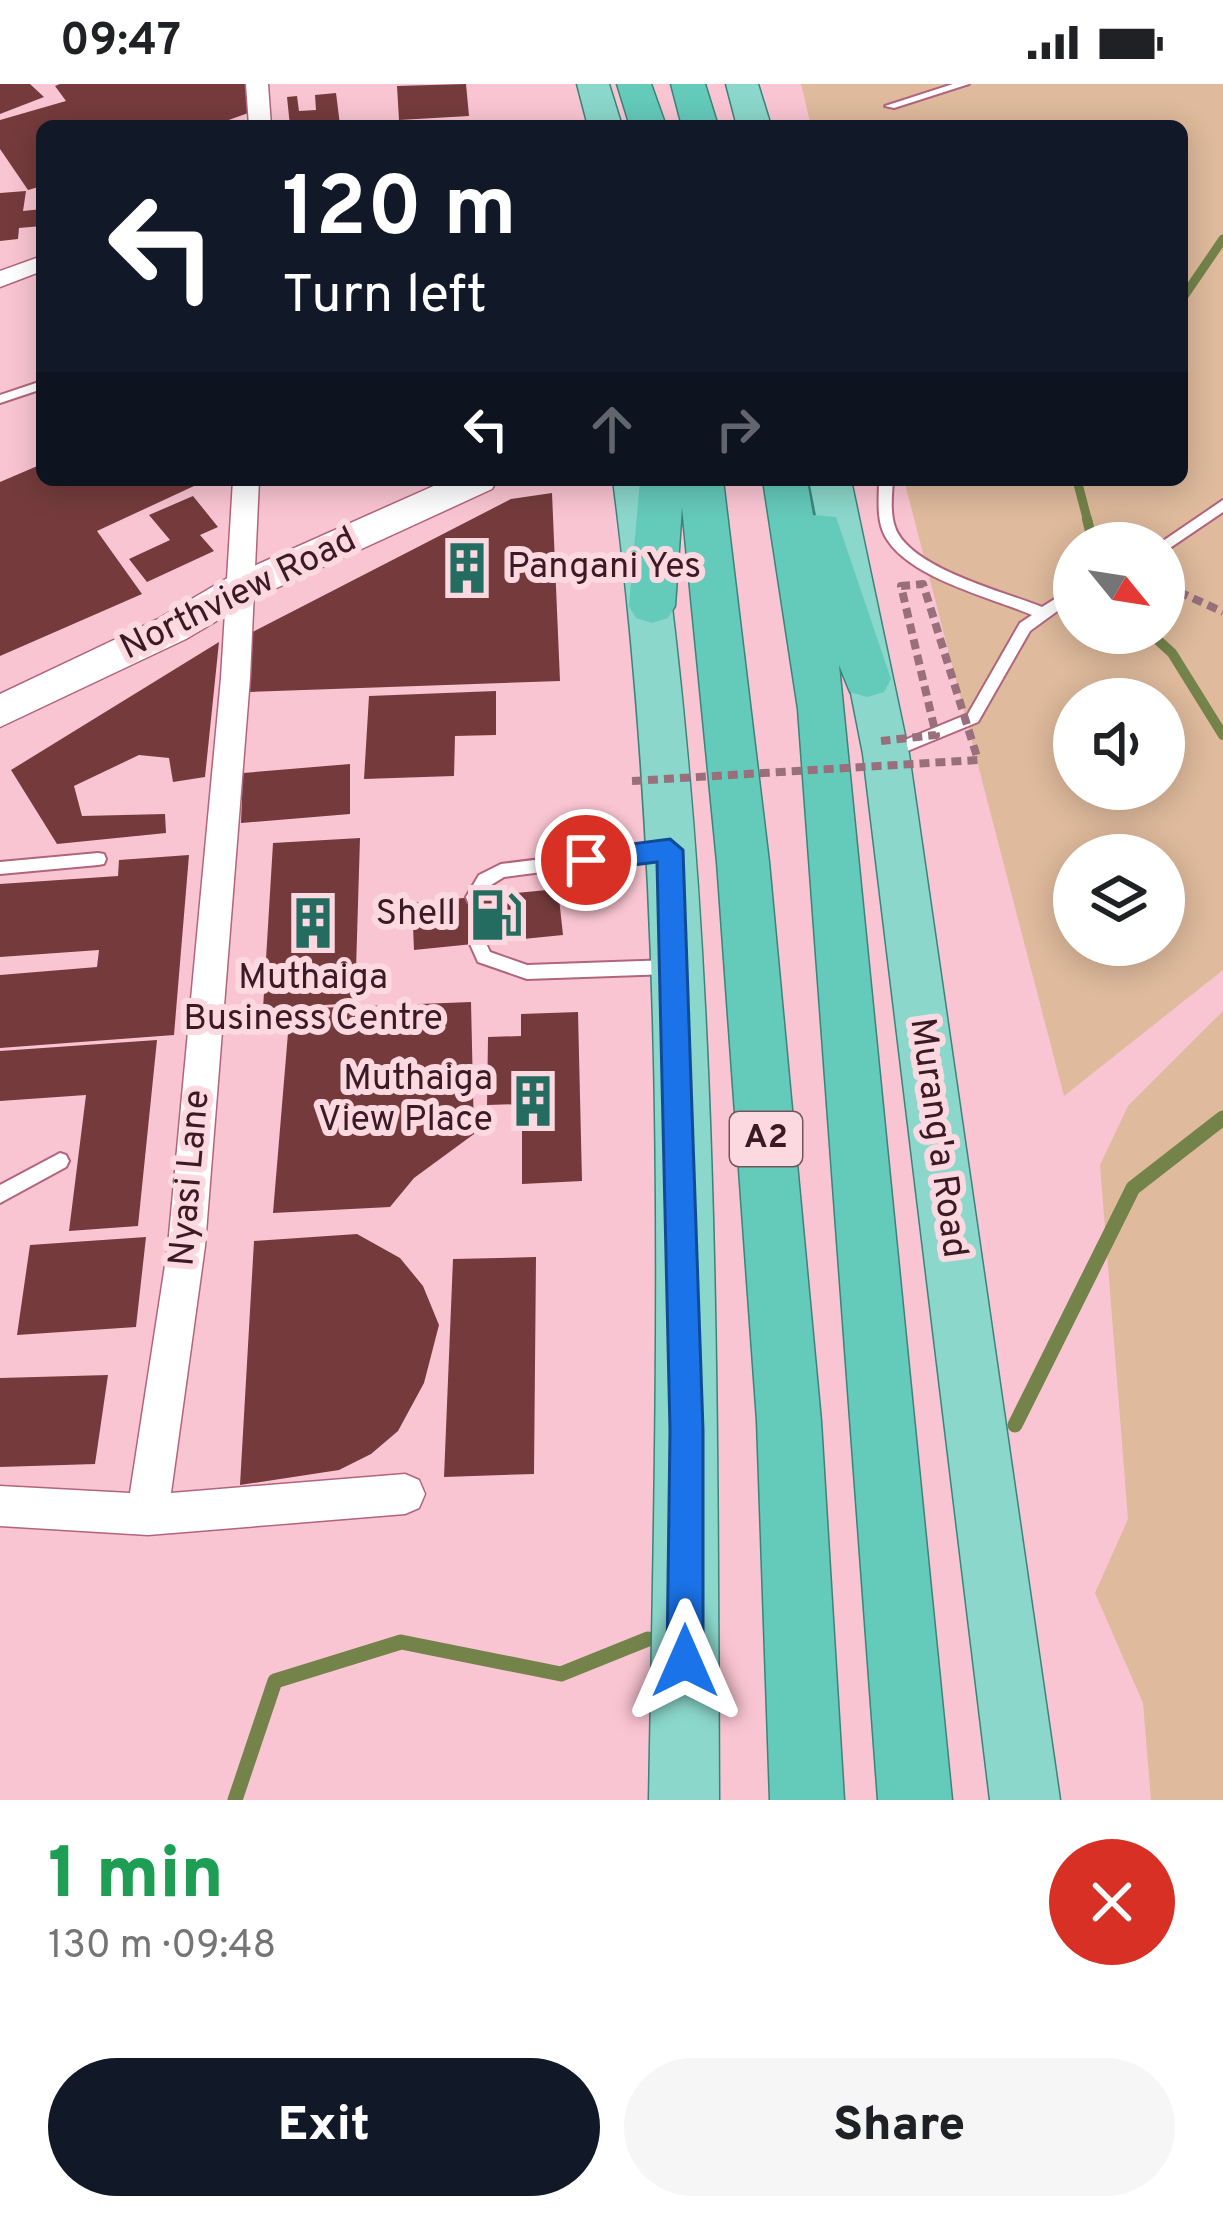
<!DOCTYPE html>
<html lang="en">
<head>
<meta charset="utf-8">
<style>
  body { margin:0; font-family:Overpass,sans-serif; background:#f6f6f6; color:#202124; height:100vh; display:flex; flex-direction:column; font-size:45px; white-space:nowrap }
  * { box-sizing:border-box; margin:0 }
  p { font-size:39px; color:#757577 }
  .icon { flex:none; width:66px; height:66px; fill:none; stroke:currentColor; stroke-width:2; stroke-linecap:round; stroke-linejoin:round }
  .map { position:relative; height:1716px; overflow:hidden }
  .side { display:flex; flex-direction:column; background:#fff; flex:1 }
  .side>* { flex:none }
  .banner { position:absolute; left:36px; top:36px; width:1152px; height:366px; border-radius:18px; box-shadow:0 6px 30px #0003; background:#111827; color:#fff; overflow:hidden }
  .needle { width:78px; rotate:120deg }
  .fabs { position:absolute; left:1053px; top:438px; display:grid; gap:24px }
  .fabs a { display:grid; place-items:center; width:132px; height:132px; border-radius:50%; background:#fff; box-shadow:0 6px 30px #0003; font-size:60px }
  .pin { position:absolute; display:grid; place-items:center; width:102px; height:102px; color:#fff; margin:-51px; border:6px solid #fff; border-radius:50%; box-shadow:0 3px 12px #0007 }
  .me { position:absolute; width:132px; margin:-66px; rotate:0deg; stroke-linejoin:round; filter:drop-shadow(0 0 9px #0008) }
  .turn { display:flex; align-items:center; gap:42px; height:252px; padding:0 48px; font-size:54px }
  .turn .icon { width:156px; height:156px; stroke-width:2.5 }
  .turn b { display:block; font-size:84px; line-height:102px }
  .lanes { display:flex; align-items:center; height:114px; padding:0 48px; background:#0003; justify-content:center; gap:60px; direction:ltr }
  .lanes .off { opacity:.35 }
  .round { display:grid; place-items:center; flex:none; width:126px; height:126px; border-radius:63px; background:#f6f6f6 }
  .headline { display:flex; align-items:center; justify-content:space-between; height:204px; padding:0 48px }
  h1 { font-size:72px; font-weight:800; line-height:90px; color:#1e9e55 }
  .primary-button { display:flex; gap:24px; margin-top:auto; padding:24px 48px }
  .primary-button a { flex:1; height:138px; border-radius:72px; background:#111827; color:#fff; font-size:48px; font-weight:800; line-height:138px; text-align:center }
  .primary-button a+a { background:#f6f6f6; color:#202124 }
  .status { display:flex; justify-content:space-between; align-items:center; height:84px; padding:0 60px; background:#fff; direction:ltr }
  .status svg { height:33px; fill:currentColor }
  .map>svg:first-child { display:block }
  .green { fill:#dfba9c; fill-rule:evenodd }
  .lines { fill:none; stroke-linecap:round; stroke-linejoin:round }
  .stream-far2 { stroke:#74834a; stroke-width:9 }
  .stream-far1 { stroke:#74834a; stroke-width:10 }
  .stream { stroke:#74834a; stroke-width:15 }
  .building { fill:#753b3c }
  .service-casing { stroke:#b2647d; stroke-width:4 }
  .minor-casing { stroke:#b2647d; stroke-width:3 }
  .secondary-casing { stroke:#b2647d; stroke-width:3 }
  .primary-casing { stroke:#3c837a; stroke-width:3 }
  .trunk-casing { stroke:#3c837a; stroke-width:3 }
  .path { stroke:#996f7b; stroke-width:8; stroke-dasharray:10 6; stroke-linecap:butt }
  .service { fill:#fff; fill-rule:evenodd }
  .minor { fill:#fff; fill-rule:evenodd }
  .secondary { fill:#fff; fill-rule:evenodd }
  .primary { fill:#8bd7cb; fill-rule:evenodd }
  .trunk { fill:#64caba; fill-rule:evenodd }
  .path-bridge { stroke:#996f7b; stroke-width:8; stroke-dasharray:10 6; stroke-linecap:butt }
  .route { fill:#1a73e8; stroke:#114b97; stroke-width:3 }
  .labels { text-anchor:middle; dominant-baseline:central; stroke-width:12; stroke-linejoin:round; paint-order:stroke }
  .shield { fill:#fcd8e1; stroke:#74535d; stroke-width:3 }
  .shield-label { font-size:33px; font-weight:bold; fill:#3a1a25 }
  .poi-label { font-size:36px; fill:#3a1a25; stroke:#fcd8e1; text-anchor:end }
  .street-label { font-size:36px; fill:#3a1a25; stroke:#fcd8e1 }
</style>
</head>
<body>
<div class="status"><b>09:47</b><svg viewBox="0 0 49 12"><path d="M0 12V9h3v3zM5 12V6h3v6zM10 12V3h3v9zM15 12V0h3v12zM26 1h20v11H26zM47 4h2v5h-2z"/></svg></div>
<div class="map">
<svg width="1223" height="1716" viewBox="0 0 1223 1716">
  <rect width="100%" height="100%" fill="#fac5d3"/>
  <path class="green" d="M801 0H1223V886L1064 1012 904 396H1182V42H811ZM1074 459H1164V549H1074ZM1074 615H1164V705H1074ZM1074 771H1164V861H1074Z
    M1223 927V1716H1151L1143 1619 1095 1509 1128 1435 1100 1081 1128 1022Z"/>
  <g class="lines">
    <path class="stream-far2" d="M1182 215 1223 155
      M1077 396 1088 438"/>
    <path class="stream-far1" d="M1087 435 1093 459
      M1150 549 1172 569 1223 651"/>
    <path class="stream" d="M1015 1341 1133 1104 1223 1034
      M235 1716 275 1597 401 1558 561 1590 648 1555"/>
  </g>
  <path class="building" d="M0 0H30L44 13 0 30Z
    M60 0H248L251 28 212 42H42V102L28 106 0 65V36L66 17 55 2Z
    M466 0 469 32 399 36 397 2Z
    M336 9 340 41 290 42 287 13 297 12 299 27 316 26 315 11Z
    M26 107 23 127 42 125V142L19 144 18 155 0 157V109Z
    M42 380V396H207L97 447 142 510 0 572V398Z
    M552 409 560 597 249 608 245 552 511 415Z
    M193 412 218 443 200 451 214 467 147 498 129 475 170 456 149 431Z
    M219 558 205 693 173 698 169 674 139 671 74 702 82 732 165 730 166 749 57 760 11 686Z
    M496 607V651L455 652 454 692 364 695 369 612Z
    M350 680V730L241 739 243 689Z
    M360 754 355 919 263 925 273 759Z
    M189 771 174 951 0 964V891L97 883 99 866 0 873V800L118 792 119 776Z
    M558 805 563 851 414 866 412 819Z
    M471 918 474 1050 414 1094 390 1123 273 1129 290 925Z
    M578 928 582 1097 522 1100V1020L487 1021 488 953 521 952V930Z
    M157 956 138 1142 69 1147 86 1011 0 1017V967Z
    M357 1150 400 1174 423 1202 439 1241 424 1299 398 1347 371 1370 339 1386 240 1401 254 1157Z
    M146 1153 136 1243 17 1251 30 1161Z
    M536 1173 534 1390 444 1393 453 1175Z
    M108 1291 95 1380 0 1383V1294Z"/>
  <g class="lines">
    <g class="service-casing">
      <path id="service" d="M953 0H969L894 24 885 22Z
        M42 297V305L0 319V311Z
        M879 396H893C892 411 890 429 895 443 909 484 1005 508 1042 523L1074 503V515L1030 547 978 638 888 675 883 673 880 669 883 665 968 630 1020 539 1032 531C990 513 908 494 885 452 876 435 879 414 879 396Z
        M1223 416V428L1164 468V459H1160Z
        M663 760 669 761 671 766 669 771 663 772 504 793 491 801 480 818H468L466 813 479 791 501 780Z
        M98 769 104 770 106 775 104 780 98 781 0 790V778Z
        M478 853 484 855 490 868 527 881 670 876 676 878 678 883 676 888 670 890 527 895 478 878 470 860 472 855Z
        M60 1069 66 1071 69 1077 66 1083 0 1119V1101Z"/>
    </g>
    <g class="minor-casing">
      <path id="minor" d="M246 0H268L271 42H249Z
        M42 172V187L0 203V187Z
        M233 396H259L250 594 205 1162 171 1409 405 1390 419 1396 425 1410 419 1424 405 1430 148 1451 0 1442V1402L130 1409 168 1162 221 594Z"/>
    </g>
    <g class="secondary-casing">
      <path id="secondary" d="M447 396H497L492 405 257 513 186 555 0 643V610L158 535 229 493Z"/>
    </g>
    <g class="primary-casing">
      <path id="primary" d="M577 0H609L622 42H588Z
        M726 0H758L771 42H737Z
        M613 396H655C720 831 717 1277 719 1716H649C657 1277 670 832 613 396Z
        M809 396H851L909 670 1060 1716H990L863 670Z"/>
    </g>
    <g class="trunk-casing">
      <path id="trunk" d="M617 0H651L666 42H630Z
        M671 0H705L718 42H682Z
        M640 396H723L769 778 821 1337 844 1716H770L757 1337 717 778 682 423 675 522 668 534 652 539 636 534 629 522Z
        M763 396H807L813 431 836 433 891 595 884 608 867 613 850 608 839 581 952 1716H878L798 625Z"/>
    </g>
    <path class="path" d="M1164 501 1223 528"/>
    <use href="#service" class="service"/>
    <use href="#minor" class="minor"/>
    <use href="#secondary" class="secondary"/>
    <use href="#primary" class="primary"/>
    <use href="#trunk" class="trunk"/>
    <path class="path-bridge" d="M632 697 978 676 923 500 901 502 936 651 881 657"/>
  </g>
  <path class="route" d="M670 755 683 766 703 1346V1577L698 1590 685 1595 673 1590 667 1577 670 1346 657 778 586 787 572 776 586 766Z"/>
  <defs>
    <g id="building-bare" transform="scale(4.14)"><path d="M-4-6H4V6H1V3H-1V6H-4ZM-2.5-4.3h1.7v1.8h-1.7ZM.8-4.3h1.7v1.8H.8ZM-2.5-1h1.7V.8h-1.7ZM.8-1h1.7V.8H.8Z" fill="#256c60" stroke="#fcd8e1" stroke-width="2.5" paint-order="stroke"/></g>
    <g id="fuel-bare" transform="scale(4.14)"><path d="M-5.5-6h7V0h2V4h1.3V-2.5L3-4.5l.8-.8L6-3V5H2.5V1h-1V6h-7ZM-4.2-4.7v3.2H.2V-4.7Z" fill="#256c60" stroke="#fcd8e1" stroke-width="2.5" paint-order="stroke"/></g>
  </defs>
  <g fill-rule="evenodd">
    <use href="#building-bare" x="467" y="484"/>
    <use href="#fuel-bare" x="496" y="831"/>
    <use href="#building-bare" x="313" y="839"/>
    <use href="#building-bare" x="533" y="1017"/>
  </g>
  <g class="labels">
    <rect class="shield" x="730" y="1028" width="72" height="54" rx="9"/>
    <g class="shield-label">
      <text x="766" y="1055">A2</text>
    </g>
    <g class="poi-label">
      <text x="507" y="484" text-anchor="start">Pangani Yes</text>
      <text x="456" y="831">Shell</text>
      <text x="313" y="895" text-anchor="middle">Muthaiga<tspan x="313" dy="41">Business Centre</tspan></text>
      <text x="493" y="996">Muthaiga<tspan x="493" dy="41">View Place</tspan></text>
    </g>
    <g class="street-label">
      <text transform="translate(239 511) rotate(-26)">Northview Road</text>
      <text transform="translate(937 1054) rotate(82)">Murang'a Road</text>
      <text transform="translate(191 1094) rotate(-85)">Nyasi Lane</text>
    </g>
  </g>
</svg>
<div class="fabs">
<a><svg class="needle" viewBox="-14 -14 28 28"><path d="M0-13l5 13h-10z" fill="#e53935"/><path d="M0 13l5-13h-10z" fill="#757577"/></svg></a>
<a><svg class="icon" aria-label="sound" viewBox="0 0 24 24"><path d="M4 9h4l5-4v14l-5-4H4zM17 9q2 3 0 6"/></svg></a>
<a><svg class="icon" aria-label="layers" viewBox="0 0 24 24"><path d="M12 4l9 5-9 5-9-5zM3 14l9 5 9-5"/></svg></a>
</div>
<div class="pin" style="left:586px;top:776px;background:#d93025"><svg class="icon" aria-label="arrive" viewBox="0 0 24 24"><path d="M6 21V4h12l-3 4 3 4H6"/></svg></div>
<svg class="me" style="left:685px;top:1577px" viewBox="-20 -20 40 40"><path d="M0-17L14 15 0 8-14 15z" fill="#1a73e8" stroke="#fff" stroke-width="4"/></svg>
<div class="banner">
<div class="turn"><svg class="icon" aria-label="left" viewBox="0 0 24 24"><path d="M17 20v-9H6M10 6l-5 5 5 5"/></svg><div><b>120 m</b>Turn left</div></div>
<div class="lanes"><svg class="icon" aria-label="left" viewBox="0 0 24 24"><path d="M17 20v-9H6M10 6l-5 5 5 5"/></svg><svg class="icon off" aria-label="ahead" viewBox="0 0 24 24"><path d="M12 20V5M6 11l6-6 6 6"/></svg><svg class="icon off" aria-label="right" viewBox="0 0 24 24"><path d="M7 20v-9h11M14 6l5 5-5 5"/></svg></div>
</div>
</div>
<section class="side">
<div class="headline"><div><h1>1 min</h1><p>130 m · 09:48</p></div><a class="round" style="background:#d93025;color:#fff"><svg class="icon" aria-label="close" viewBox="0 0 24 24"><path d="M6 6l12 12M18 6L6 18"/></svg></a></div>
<div class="primary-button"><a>Exit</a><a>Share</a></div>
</section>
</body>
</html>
